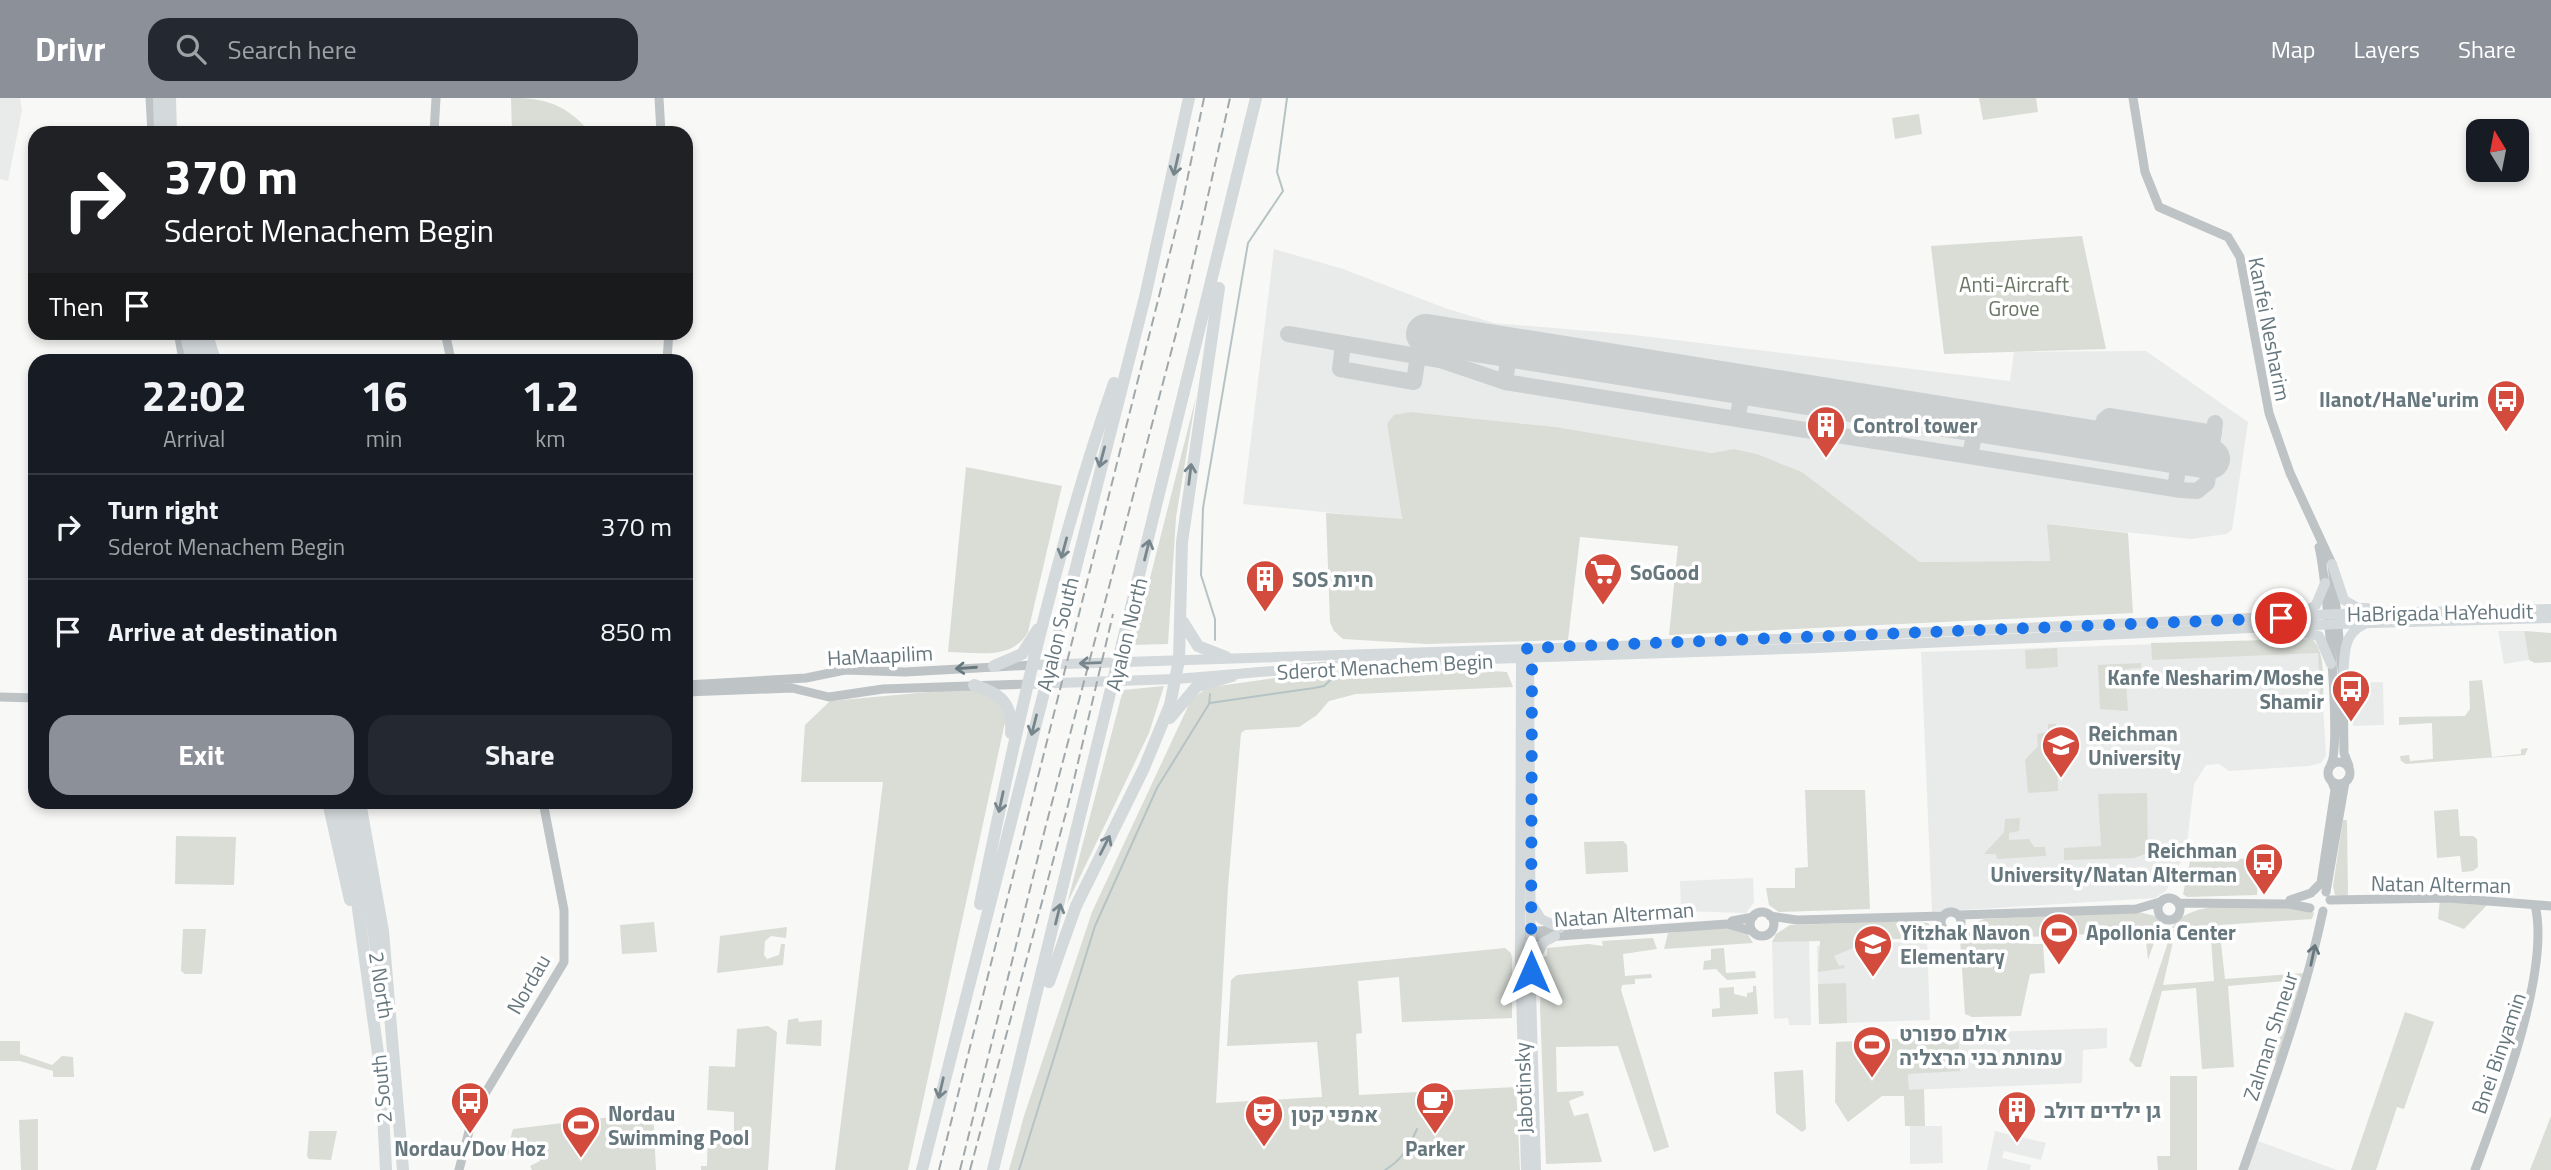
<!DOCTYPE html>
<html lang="en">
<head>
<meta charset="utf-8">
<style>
  body { margin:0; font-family:"Titillium Web",Heebo,sans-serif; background:#242831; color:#f1f3f6; height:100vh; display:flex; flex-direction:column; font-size:26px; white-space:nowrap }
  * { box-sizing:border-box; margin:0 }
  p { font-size:23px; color:#9ea1a6 }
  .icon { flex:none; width:38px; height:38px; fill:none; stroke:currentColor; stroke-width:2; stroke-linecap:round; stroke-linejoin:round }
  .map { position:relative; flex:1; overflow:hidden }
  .details { position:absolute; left:28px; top:256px; width:665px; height:455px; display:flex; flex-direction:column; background:#171b24; border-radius:21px; box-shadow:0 4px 10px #0003 }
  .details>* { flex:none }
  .guide { position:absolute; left:28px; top:28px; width:665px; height:214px; border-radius:21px; box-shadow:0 4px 10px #0003; background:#202124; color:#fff; overflow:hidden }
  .needle { width:46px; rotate:350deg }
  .tools { position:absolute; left:2466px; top:21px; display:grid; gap:14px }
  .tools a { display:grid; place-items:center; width:63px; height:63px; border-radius:14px; background:#171b24; box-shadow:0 4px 10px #0003; font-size:35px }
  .pin { position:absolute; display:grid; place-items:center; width:60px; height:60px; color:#fff; margin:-30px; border:4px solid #fff; border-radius:50%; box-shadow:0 2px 7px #0007 }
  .me { position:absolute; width:77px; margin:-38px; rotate:0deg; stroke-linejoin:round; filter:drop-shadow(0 0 5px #0008) }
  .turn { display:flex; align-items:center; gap:24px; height:147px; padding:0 21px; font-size:32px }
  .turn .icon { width:91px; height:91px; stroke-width:2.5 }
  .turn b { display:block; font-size:49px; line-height:60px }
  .then { display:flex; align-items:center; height:66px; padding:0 21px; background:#0003; gap:14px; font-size:26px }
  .eta { display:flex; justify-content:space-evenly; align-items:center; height:119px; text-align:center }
  .eta b { font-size:42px; font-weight:700; line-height:49px }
  .action { display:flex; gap:14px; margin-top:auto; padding:14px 21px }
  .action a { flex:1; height:80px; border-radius:21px; background:#8c9099; color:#fff; font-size:28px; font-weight:700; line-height:80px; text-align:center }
  .action a+a { background:#242831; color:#f1f3f6 }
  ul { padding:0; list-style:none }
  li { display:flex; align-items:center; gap:21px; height:105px; padding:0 21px; border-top:2px solid #363941 }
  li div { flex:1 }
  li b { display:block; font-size:26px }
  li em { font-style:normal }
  header { display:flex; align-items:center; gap:42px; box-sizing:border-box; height:98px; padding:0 35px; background:#8c9099; color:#fff }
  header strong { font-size:33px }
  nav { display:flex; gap:38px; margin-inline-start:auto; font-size:24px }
  .search { width:490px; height:63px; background:#242831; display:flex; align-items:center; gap:18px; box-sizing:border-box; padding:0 24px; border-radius:21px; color:#9ea1a6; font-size:26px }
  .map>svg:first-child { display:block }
  .built { fill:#e9eaea }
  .green { fill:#d9ddd6 }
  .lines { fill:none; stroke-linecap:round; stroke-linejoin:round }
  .stream { stroke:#b6c3c5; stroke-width:2 }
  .taxiway { stroke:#ccd0d0; stroke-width:16 }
  .runway { stroke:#ccd0d0; stroke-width:40 }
  .tertiary { stroke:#bec3c5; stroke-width:9 }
  .secondary { stroke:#d4d9db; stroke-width:10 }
  .motorway { stroke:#d4d9db; stroke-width:12 }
  .rail { stroke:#a0a8ab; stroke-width:2; stroke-dasharray:10 5; stroke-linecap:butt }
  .oneway { stroke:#76868c }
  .oneway2 { stroke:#66777e }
  .route { stroke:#1a73e8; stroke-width:12; stroke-dasharray:0 21.6 }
  .labels { text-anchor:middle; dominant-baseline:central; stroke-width:7; stroke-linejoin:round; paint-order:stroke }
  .park-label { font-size:21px; fill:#6a7765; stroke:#fff }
  .street-label { font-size:21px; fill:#66777e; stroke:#fff }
  .poi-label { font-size:21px; font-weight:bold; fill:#66777e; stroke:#fff; text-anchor:start }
</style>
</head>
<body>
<header>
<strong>Drivr</strong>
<div class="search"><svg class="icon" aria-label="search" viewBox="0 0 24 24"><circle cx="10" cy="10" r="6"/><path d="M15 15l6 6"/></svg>Search here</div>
<nav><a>Map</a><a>Layers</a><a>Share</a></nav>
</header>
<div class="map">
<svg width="2551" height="1072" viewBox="0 0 2551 1072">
  <rect width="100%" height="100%" fill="#f8f8f6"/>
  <path class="built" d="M0 0H20L22 12 8 83 0 81Z
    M1274 151 1343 171 1445 210 1494 225 1626 236 2010 283 2014 254 2146 253 2248 324 2232 432 2226 436 2191 441 2048 426 2050 463 1920 464 1802 374 1757 356 1734 351 1712 355 1556 329 1411 314 1387 326 1402 422 1243 406Z
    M2498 533H2524L2529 562 2504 566Z
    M2312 541 2320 555 2326 658 2321 665 2309 668 2229 673 2219 666 2206 667 2194 686 2186 754 2166 793 2155 800 1932 814 1921 554Z
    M2383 584 2384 627 2353 628 2351 585Z
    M1753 780 1754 804 1746 815 1681 813 1680 783Z
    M1809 843 1811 927H1789L1788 920 1774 921 1772 844Z
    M1927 843 1930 922 1819 926 1817 848Z
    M2107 930V950L2083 952 2082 985 1909 992 1906 937Z
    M1910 1028H1942L1943 1065 1910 1066Z
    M1995 1033 2046 1045 2041 1062 2004 1053 2002 1060 2031 1067 2030 1072H1987Z
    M2258 1043 2337 1072H2247Z"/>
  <path class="green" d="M511 0C548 0 566 7 591 35H512Z
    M1979 0H2036L2038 14 1983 22Z
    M1919 16 1922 36 1895 41 1892 20Z
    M2082 138 2106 251 1944 256 1931 148Z
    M1196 299 1176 419 1168 546 1133 547Z
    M1411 314 1556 329 1712 355 1734 351 1757 356 1802 374 1920 464 2050 463 2047 426 2128 435 2133 515 1669 537 1678 448 1580 439 1568 542 1427 546 1343 541 1334 533 1330 524 1326 415 1402 421 1387 326 1394 317Z
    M966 369 1062 388 1028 534C1012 563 976 554 948 554Z
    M2524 533 2551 535V564L2535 565 2529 562Z
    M2312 541C2327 553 2322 591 2324 610L2321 616 2318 555 2152 562 2151 545Z
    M2057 550 2058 569 2026 571 2025 552Z
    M2141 565V570L2125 571 2128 613 2100 611 2098 567Z
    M1442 570 1507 574 1513 589 1356 596 1329 603 1317 617 1299 629 1245 632 1241 635 1228 789 1216 1005 1322 999 1317 944 1227 948 1231 882 1237 877 1505 850 1511 855 1512 861V920L1402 924 1399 879 1358 883 1362 935 1356 936 1359 997 1516 989 1520 1072H1009L1024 1018 1092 814 1191 602 1205 591 1218 588 1319 574Z
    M2482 582 2492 659 2521 656V651L2528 650 2525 657 2406 666 2401 663 2400 658 2409 657 2410 663 2433 661 2432 625 2399 627V619L2465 618 2470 611 2469 583Z
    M1164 588 1149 635 1067 806 1123 592Z
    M973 590 987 594 1007 615 908 1072H835L883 684H801L805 627 830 603Z
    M2048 626H2056L2058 693 2028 695 2025 662 2038 648 2037 636 2048 634Z
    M1805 692H1865L1870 811 1779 814 1769 807 1766 790H1795V770L1808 769Z
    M2147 695 2148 755 2134 760 2064 762V750L2101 748 2098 696Z
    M2458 711 2460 738H2473L2477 741 2478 769 2473 773 2462 774 2460 758 2437 760 2434 713Z
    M2020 720 2019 733 2009 735V742L2029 741 2034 749H2045L2046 758 1997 761 1996 756H1984L2004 734 2005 721Z
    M2343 722H2347L2348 799 2335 797 2333 788Z
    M176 738 236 739 234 787 175 786Z
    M1623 743 1627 747 1628 774 1586 776 1584 744Z
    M2259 760 2257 797 2187 799 2183 796 2190 763Z
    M2440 801 2490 804 2464 831 2438 821Z
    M2287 807 2311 813 2314 815 2312 821 2219 827 2225 881 2305 875 2279 962 2270 963 2297 882 2228 888 2234 969 2202 971 2196 890 2162 893 2141 969H2136L2129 962 2172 832 2176 831 2163 887 2214 883 2210 827 2172 830C2188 800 2257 808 2287 807Z
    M2139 814 2155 818 2161 824V834L2153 835 2157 836 2148 862 2146 844 2132 845 2131 834 2029 839V846H2043L2045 875 2030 876 2021 918 1972 919 1965 916 1960 841C1963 830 1974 826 1984 821Z
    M1911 823 1928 825 1942 840 1854 842 1855 849 1834 858 1839 868 1844 867 1845 870 1818 874 1820 843 1772 844 1776 836 1790 827Z
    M654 824 657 854 622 856 620 827Z
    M787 829 786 840 771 838 765 843 764 857 767 861 779 857 781 846H785L783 867 717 875 720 838Z
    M1719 829 1747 835 1753 845 1664 851 1668 835Z
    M183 831H206L202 876H185L181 873Z
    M1653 840 1657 851 1623 856 1625 878 1651 876 1652 880 1635 881V886L1622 887 1621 892 1669 1049 1654 1054 1618 948 1556 949 1557 994 1583 993 1584 997 1569 1003 1574 1018 1588 1015 1602 1064 1546 1066 1540 909 1543 859 1547 858V850L1589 846 1603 848 1602 843Z
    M1724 850 1726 875 1755 873 1756 880 1727 882 1716 871 1703 872 1704 863 1711 862V851Z
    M1846 885 1847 925 1819 926 1818 886Z
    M1753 888H1756L1758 916 1712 919V911L1720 910 1719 890 1734 889V896L1747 899V895L1753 894Z
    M2405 914 2434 924 2404 1011 2397 1009 2376 1072H2351Z
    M798 920 799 924 822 922 821 948 786 946 788 922Z
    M768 928 777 934 768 1072H701V1068H707L708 1035 734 1036V1014L707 1012 709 968 735 969 737 931Z
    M1958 938 1960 973 1908 976 1909 992 1924 991 1925 1028H1905L1904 998H1882L1848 1024 1835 1004 1836 944Z
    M0 943H20V956L52 967 62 958 73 959 74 979H53V973L20 963H0Z
    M1803 972 1806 1031 1802 1034 1776 1015 1774 974Z
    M2170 978H2197V1072H2158L2157 1058H2170Z
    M653 1014 656 1072H532L530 1068 540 1063 533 1046 506 1057 513 1031Z
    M2551 1018V1072H2530Z
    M38 1021V1072H21L19 1022Z
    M309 1033H337L331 1062 309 1061 307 1058Z"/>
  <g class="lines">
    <path class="stream" d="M1215 542V521L1201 477 1203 410 1248 145 1283 93 1277 74 1287 0
      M1210 605 1314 590 1324 588 1336 577
      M1019 1072 1095 828 1157 690 1209 606 1210 596
      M1385 1072C1402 1062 1409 1049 1417 1031"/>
    <path class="taxiway" d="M1288 236 1440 262 1505 284 2181 392 2197 393 2207 385 2215 325
      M1332 244 1343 246 1340 271 1414 284 1419 251 1426 236
      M1505 284 1510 249
      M1737 321 1744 287
      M2098 343 2104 322 2109 318 2214 335
      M1970 357 1977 324
      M2175 391 2180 357"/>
    <path class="runway" d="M1426 236 2210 361"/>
    <path class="tertiary" d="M150 0 152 35
      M659 0 661 35
      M2133 0 2145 74 2159 109 2228 139 2240 159 2269 315 2290 375 2332 466 2343 583 2344 655 2349 668
      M434 35 436 0
      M178 234 183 262
      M445 234 451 262
      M667 262 669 234
      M2319 449C2326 477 2342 648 2331 666
      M686 587 806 580 845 572 905 574 1034 567
      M686 594 792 590 829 599 883 591 1029 586
      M0 599 35 600
      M2328 675a11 11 0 1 1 22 0a11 11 0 1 1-22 0Z
      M2313 793 2321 785 2335 692 2332 684
      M2326 794 2345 684
      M2158 811a11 11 0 1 1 22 0a11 11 0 1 1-22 0Z
      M2290 802 2311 795
      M2330 802 2449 800 2551 808
      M2179 805 2289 806 2310 810
      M1941 824a10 10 0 1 1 20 0a10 10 0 1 1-20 0Z
      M1750 826a12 12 0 1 1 24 0a12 12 0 1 1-24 0Z
      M1959 817 2136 811 2160 804
      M1770 818 1797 822 1943 818
      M1732 823 1753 819
      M1526 834 1578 830
      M1525 837 1531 840 1727 826 1752 833
      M459 1072 474 1014 564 864V812L543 704
      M2243 1072C2273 986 2304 903 2323 813
      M2475 1072C2499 1007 2551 873 2535 807"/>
    <path class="secondary" d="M2332 466 2344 502 2358 510H2367
      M2300 516 2316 507 2325 485
      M2300 534 2319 538 2331 566
      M1524 556 1521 562 1520 858 1526 1072
      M1529 556 1531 891 1536 1072
      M1034 567 1619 548 2337 516 2551 511
      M2343 583C2345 562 2341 537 2363 527
      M1029 586 1176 581 1368 565 1818 550 2338 526 2551 520
      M1532 807 1541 821 1560 830
      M1534 862 1544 844 1555 838"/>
    <path class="motorway" d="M159 0 160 35
      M170 0 171 35
      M185 234 192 262
      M197 234 203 262
      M206 234 215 262
      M1183 524 1198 548 1226 559
      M994 568 1022 556 1038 531
      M974 587C1001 596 1013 605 1011 635
      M1170 620 1197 588 1232 578
      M328 704 350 802
      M339 704 349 746 381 977 386 1072
      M350 704 360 742 378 865
      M360 704 383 833 403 1072
      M980 806C1016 630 1055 454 1114 285
      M1049 884 1076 808 1144 670 1170 607 1179 562 1182 444 1219 190
      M922 1072 1145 199 1189 0
      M993 1072 1256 0"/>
    <path class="rail" d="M939 1072 1182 107 1204 0
      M960 1072 1045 731 1183 209 1230 0
      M970 1072 1068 707 1113 516"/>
  </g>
  <defs><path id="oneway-shaft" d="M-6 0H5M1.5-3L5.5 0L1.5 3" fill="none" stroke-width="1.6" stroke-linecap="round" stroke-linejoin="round" transform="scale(1.75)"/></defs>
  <g class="oneway">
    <use href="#oneway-shaft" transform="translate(1176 67) rotate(103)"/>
    <use href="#oneway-shaft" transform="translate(1102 359) rotate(105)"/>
    <use href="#oneway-shaft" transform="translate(1190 376) rotate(-83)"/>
    <use href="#oneway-shaft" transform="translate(1064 450) rotate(105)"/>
    <use href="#oneway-shaft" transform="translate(1147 452) rotate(-76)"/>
    <use href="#oneway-shaft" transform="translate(1090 565) rotate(178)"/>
    <use href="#oneway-shaft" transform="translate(1034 627) rotate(104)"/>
    <use href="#oneway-shaft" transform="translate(1001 704) rotate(102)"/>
    <use href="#oneway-shaft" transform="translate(1105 747) rotate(-63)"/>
    <use href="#oneway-shaft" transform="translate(1058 816) rotate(-76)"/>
    <use href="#oneway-shaft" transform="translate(941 990) rotate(103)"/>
  </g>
  <g class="oneway2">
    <use href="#oneway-shaft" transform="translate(966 570) rotate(176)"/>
    <use href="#oneway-shaft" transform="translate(2313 857) rotate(-78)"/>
  </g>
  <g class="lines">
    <path class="route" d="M1531 874 1532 571 1527 550 2281 520"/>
  </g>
  <defs>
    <g id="bus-pin" transform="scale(2.0125)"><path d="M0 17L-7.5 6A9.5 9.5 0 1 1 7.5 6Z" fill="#d24b3d" stroke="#fff"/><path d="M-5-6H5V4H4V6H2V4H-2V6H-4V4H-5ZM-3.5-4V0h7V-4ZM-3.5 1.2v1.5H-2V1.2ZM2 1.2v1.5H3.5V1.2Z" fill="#fff"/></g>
    <g id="building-pin" transform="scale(2.0125)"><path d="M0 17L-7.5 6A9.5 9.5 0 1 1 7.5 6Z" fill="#d24b3d" stroke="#fff"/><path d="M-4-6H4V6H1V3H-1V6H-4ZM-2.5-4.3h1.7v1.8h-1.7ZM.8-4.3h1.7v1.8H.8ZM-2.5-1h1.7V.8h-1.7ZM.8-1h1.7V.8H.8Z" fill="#fff"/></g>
    <g id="supermarket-pin" transform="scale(2.0125)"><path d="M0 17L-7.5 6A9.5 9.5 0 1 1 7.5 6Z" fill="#d24b3d" stroke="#fff"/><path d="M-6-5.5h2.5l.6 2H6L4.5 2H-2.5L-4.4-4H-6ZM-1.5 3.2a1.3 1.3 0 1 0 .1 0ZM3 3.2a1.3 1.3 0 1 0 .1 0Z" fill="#fff"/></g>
    <g id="university-pin" transform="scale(2.0125)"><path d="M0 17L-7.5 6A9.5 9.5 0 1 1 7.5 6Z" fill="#d24b3d" stroke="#fff"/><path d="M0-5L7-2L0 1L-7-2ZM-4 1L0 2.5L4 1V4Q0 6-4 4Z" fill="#fff"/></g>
    <g id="stadium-pin" transform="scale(2.0125)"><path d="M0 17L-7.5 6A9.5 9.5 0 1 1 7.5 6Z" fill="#d24b3d" stroke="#fff"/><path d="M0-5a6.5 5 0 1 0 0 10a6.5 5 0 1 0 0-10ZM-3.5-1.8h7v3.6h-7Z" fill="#fff"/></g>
    <g id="school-pin" transform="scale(2.0125)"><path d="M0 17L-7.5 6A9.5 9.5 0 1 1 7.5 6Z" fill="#d24b3d" stroke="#fff"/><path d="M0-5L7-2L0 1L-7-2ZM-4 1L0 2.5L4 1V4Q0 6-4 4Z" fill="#fff"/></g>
    <g id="cafe-pin" transform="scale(2.0125)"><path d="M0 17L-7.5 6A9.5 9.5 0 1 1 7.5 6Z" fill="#d24b3d" stroke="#fff"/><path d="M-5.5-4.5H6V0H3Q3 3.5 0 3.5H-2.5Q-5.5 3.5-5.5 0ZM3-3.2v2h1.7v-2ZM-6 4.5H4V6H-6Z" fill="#fff"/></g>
    <g id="theatre-pin" transform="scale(2.0125)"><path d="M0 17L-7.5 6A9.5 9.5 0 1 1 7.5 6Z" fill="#d24b3d" stroke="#fff"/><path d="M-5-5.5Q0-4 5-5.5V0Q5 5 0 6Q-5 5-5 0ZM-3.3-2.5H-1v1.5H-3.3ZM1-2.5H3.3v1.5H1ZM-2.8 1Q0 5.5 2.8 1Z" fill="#fff"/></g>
  </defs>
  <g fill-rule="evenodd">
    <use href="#bus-pin" x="2506" y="301"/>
    <use href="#building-pin" x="1826" y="327"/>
    <use href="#supermarket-pin" x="1603" y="474"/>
    <use href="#building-pin" x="1265" y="481"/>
    <use href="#bus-pin" x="2351" y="591"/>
    <use href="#university-pin" x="2061" y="647"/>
    <use href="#bus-pin" x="2264" y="764"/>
    <use href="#stadium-pin" x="2059" y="834"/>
    <use href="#school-pin" x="1873" y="846"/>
    <use href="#stadium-pin" x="1872" y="947"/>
    <use href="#bus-pin" x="470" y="1003"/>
    <use href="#cafe-pin" x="1435" y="1003"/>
    <use href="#building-pin" x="2017" y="1012"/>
    <use href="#theatre-pin" x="1264" y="1016"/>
    <use href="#stadium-pin" x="581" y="1027"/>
  </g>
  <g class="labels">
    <g class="park-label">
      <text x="2014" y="186">Anti-Aircraft<tspan x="2014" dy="24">Grove</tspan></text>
    </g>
    <g class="street-label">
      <text transform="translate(2270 231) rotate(79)">Kanfei Nesharim</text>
      <text transform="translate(2440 514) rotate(-1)">HaBrigada HaYehudit</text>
      <text transform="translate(1057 536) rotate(-76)">Ayalon South</text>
      <text transform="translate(1126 536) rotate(-76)">Ayalon North</text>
      <text transform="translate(880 557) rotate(-3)">HaMaapilim</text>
      <text transform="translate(1385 568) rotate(-3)">Sderot Menachem Begin</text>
      <text transform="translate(2441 786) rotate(1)">Natan Alterman</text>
      <text transform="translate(1624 816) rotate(-4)">Natan Alterman</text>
      <text transform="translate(528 886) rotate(-60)">Nordau</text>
      <text transform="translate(382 887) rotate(81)">2 North</text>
      <text transform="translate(2270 938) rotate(-72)">Zalman Shneur</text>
      <text transform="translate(2498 955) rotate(-71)">Bnei Binyamin</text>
      <text transform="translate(1523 990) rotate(-92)">Jabotinsky</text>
      <text transform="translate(381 991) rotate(-95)">2 South</text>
    </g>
    <g class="poi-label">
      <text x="2479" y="301" text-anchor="end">Ilanot/HaNe'urim</text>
      <text x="1853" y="327">Control tower</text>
      <text x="1630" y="474">SoGood</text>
      <text x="1292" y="481">SOS חיות</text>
      <text x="2324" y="579" text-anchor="end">Kanfe Nesharim/Moshe<tspan x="2324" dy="24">Shamir</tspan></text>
      <text x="2088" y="635">Reichman<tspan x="2088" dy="24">University</tspan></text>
      <text x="2237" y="752" text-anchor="end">Reichman<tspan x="2237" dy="24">University/Natan Alterman</tspan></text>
      <text x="1900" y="834">Yitzhak Navon<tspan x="1900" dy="24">Elementary</tspan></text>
      <text x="2086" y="834">Apollonia Center</text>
      <text x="1899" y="935">אולם ספורט<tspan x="1899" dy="24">עמותת בני הרצליה</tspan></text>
      <text x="2044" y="1012">גן ילדים דולב</text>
      <text x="608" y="1015">Nordau<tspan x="608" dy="24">Swimming Pool</tspan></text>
      <text x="1291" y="1016">אמפי קטן</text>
      <text x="470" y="1050" text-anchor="middle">Nordau/Dov Hoz</text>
      <text x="1435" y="1050" text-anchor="middle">Parker</text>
    </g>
  </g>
</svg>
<div class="tools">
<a><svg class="needle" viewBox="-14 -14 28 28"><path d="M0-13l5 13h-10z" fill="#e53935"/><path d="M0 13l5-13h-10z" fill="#9ea1a6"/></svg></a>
</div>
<div class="pin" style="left:2281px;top:520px;background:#d93025"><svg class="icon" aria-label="arrive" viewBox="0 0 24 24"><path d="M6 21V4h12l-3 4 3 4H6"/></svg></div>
<svg class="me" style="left:1531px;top:874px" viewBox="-20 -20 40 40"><path d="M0-17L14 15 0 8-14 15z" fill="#1a73e8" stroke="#fff" stroke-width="4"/></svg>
<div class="guide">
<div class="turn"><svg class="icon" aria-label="right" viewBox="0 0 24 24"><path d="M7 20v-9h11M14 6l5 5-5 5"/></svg><div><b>370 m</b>Sderot Menachem Begin</div></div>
<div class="then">Then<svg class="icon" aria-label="arrive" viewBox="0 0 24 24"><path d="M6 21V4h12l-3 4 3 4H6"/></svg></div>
</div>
<section class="details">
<div class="eta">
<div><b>22:02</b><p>Arrival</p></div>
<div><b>16</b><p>min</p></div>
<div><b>1.2</b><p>km</p></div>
</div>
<ul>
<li><svg class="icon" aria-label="right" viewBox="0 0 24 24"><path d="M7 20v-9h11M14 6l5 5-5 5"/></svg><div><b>Turn right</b><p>Sderot Menachem Begin</p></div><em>370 m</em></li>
<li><svg class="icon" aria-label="arrive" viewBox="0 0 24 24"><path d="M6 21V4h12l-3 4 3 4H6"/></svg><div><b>Arrive at destination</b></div><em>850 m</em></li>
</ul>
<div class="action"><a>Exit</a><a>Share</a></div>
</section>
</div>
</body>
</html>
